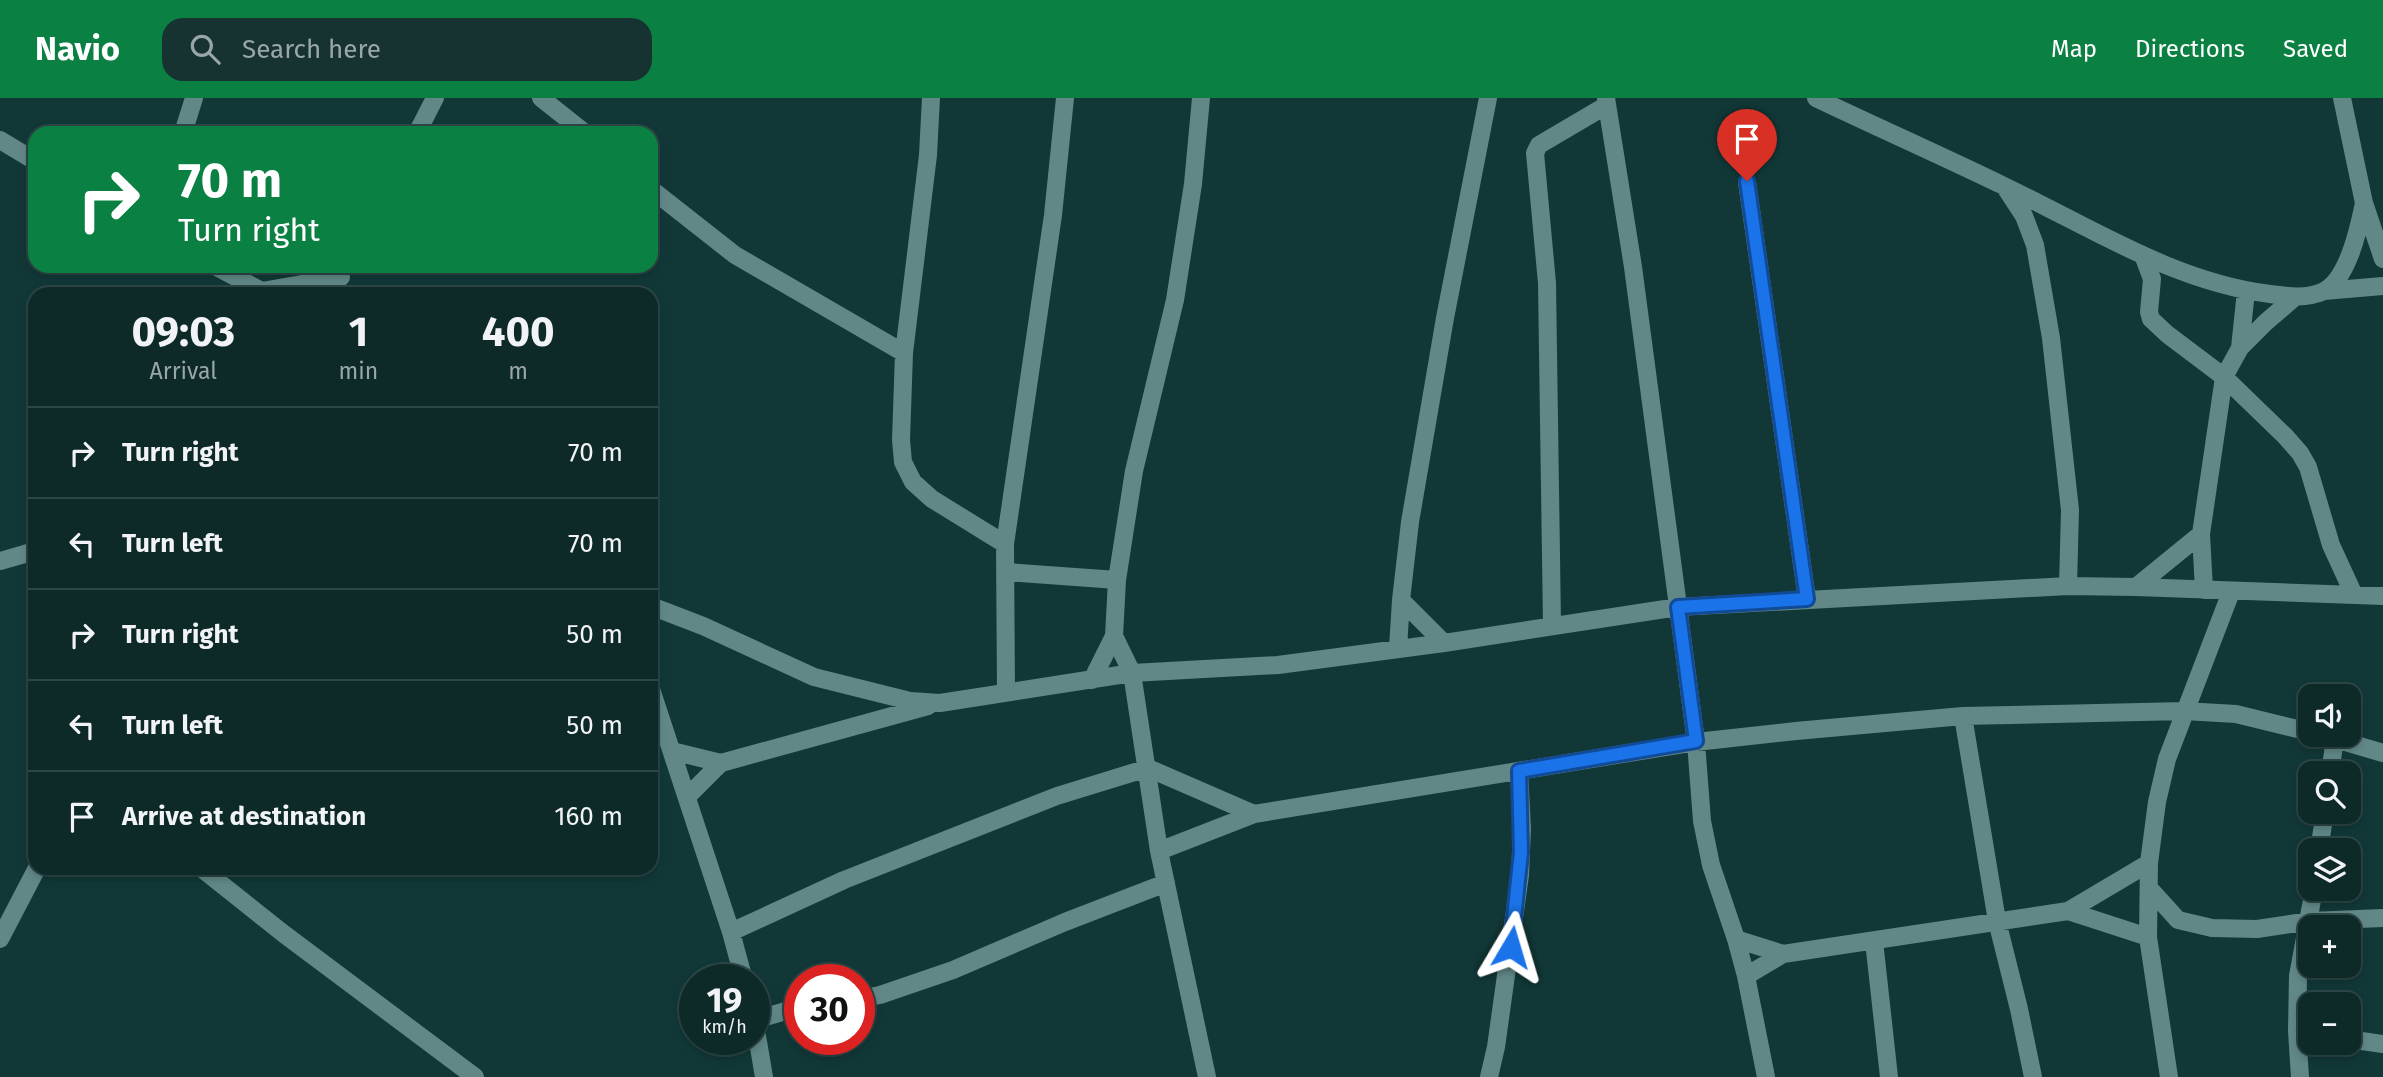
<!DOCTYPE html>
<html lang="en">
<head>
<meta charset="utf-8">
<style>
  body { margin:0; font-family:"Fira Sans",sans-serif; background:#163231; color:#f1f3f6; height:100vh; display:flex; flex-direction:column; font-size:26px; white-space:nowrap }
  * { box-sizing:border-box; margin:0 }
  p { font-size:23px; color:#9aa7a8 }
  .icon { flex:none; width:38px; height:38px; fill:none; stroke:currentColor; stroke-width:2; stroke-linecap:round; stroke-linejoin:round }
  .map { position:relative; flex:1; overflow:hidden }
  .sheet { position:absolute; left:28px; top:189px; width:630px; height:588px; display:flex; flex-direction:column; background:#0d2a29; border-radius:21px; box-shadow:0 4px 10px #0003,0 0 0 2px #2d4646 }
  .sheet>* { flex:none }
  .guide { position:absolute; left:28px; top:28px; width:630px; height:147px; border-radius:21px; box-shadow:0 4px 10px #0003,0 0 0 2px #2d4646; background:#0b8043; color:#fff; overflow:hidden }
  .buttons { position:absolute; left:2298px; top:586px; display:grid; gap:14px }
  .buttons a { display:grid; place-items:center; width:63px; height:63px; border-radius:14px; background:#0d2a29; box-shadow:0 4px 10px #0003,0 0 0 2px #2d4646; font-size:35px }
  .speed { position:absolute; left:679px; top:866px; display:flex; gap:14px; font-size:35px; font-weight:700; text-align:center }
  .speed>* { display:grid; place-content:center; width:91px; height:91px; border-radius:50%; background:#0d2a29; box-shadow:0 4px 10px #0003,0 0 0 2px #2d4646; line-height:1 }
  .speed small { font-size:18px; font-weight:400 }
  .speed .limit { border:10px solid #d22; background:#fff; color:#111 }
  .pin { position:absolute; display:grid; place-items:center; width:60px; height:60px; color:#fff; margin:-72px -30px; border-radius:50% 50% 50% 0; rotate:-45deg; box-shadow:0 0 7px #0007 }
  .pin .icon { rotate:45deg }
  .me { position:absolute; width:77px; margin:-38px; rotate:7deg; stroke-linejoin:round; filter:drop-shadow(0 0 5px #0008) }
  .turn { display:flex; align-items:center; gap:24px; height:147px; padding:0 35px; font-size:32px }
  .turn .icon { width:91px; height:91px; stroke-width:2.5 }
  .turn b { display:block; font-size:49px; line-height:60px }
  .eta { display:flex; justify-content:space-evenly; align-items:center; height:119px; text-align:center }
  .eta b { font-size:42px; font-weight:700; line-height:49px }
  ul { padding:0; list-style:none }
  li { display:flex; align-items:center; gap:21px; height:91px; padding:0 35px; border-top:2px solid #2d4646 }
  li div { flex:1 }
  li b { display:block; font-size:26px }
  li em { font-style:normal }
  header { display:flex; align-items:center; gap:42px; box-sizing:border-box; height:98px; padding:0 35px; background:#0b8043; color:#fff }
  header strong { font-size:33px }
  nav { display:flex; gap:38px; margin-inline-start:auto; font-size:24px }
  .search { width:490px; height:63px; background:#163231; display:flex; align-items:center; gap:18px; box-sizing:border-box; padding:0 24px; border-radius:21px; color:#9aa7a8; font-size:26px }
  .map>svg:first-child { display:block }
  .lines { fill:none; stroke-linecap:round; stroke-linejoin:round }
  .minor { stroke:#618887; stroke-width:18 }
  .route-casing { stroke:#114b97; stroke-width:18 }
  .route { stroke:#1a73e8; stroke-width:12 }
</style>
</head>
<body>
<header>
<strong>Navio</strong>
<div class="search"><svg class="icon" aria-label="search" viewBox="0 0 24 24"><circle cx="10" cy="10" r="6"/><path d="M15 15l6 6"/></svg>Search here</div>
<nav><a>Map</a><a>Directions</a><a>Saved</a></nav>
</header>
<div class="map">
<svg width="2383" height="979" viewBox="0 0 2383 979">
  <rect width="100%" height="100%" fill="#113837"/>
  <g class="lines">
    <path class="minor" d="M541 0 585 35
      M931 0 928 57 904 255 901 342 903 364 913 384 932 401 1005 446
      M1606 0 1633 169 1696 644 1702 723 1711 767 1736 841 1746 878 1766 979
      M1816 0C1879 30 1942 58 2004 88 2090 129 2174 184 2270 196 2287 198 2305 201 2322 194 2348 183 2359 129 2364 105
      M2342 0 2364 105 2383 161
      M183 35 194 0
      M417 35 435 0
      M0 42 35 63
      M1747 84 1807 501
      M2005 89 2024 118 2035 147 2051 240 2070 412 2068 488
      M651 91 735 157 904 255
      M2143 157 2152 181 2149 214 2151 221 2167 236 2224 279 2285 338 2300 355 2308 369 2331 447 2354 497
      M215 168 267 196
      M262 193 341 179
      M2324 193 2383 188
      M2240 250 2246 193
      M0 463 35 453
      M1006 474 1117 482
      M2136 489 2201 436
      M2204 492 2201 436 2224 279 2240 250 2266 224 2295 199
      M1401 502 1444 545
      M651 508 703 528 814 579 910 603 940 605 1132 575 1278 567 1444 545 1678 509 2068 488 2136 489 2383 498
      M1552 527 1547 185 1535 55 1539 47 1607 7
      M1114 538 1132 575 1159 753 1207 979
      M1398 550 1401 502 1410 424 1445 220 1488 0
      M1092 582 1114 538 1117 482 1134 373 1175 202 1193 86 1201 0
      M651 591 731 834 744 882
      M1006 595 1005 446 1053 117 1065 0
      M1963 618 1997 823 2019 911 2033 979
      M2322 637 2383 655
      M672 653 721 665
      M2330 676 2335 640
      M687 699 721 665 928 608
      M2319 752 2325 714
      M1159 753 1254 716 1696 644 1796 633 1963 618 2184 613 2236 616 2310 634
      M201 770 284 836 475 979
      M2149 790 2178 822 2212 830 2257 831 2310 823 2383 820
      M2068 813 2148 839
      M731 834 844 782 1057 698 1148 670 1254 716
      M0 841 37 770
      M1736 841 1783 856
      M1874 843 1889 979
      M1746 878 1783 856 2068 813 2149 765
      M859 901 880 897 953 872 1065 824 1166 785
      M754 920 764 979
      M755 922 800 909
      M2348 941 2383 946
      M1489 979 1496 949 1520 777 1522 731 1519 673
      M2169 979 2148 839 2149 765 2157 704 2167 661 2231 494
      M2300 979 2297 933 2298 878 2314 791"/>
  </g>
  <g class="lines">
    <g class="route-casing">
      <path id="route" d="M1511 849 1521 754 1519 673 1696 643 1678 509 1807 501 1747 83"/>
    </g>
    <use href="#route" class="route"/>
  </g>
</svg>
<div class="buttons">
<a><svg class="icon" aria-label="sound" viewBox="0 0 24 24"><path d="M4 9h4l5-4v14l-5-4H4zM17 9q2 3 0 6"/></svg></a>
<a><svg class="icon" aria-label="search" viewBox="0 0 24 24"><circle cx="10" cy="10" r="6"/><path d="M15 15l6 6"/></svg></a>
<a><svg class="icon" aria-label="layers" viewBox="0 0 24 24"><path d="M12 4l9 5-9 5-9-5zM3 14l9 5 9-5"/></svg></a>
<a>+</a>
<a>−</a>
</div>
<div class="speed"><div>19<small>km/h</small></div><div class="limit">30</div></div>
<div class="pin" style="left:1747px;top:83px;background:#d93025"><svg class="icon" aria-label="arrive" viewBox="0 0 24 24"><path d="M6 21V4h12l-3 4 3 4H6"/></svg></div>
<svg class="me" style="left:1511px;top:849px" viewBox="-20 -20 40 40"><path d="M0-17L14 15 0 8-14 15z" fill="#1a73e8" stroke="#fff" stroke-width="4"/></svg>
<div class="guide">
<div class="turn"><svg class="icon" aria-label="right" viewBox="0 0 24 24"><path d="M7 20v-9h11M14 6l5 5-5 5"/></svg><div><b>70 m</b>Turn right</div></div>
</div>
<section class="sheet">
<div class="eta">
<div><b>09:03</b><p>Arrival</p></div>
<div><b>1</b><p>min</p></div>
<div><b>400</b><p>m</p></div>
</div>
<ul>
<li><svg class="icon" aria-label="right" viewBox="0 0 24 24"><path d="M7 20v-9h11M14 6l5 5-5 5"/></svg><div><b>Turn right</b></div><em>70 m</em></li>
<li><svg class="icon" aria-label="left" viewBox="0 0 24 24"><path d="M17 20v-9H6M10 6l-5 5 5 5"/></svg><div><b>Turn left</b></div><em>70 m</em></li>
<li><svg class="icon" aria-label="right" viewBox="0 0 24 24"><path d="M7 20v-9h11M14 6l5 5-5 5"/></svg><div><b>Turn right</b></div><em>50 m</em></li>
<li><svg class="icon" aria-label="left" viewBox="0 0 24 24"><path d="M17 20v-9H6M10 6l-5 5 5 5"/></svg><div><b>Turn left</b></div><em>50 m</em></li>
<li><svg class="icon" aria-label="arrive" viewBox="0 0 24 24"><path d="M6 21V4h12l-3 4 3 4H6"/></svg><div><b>Arrive at destination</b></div><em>160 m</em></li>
</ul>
</section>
</div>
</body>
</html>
